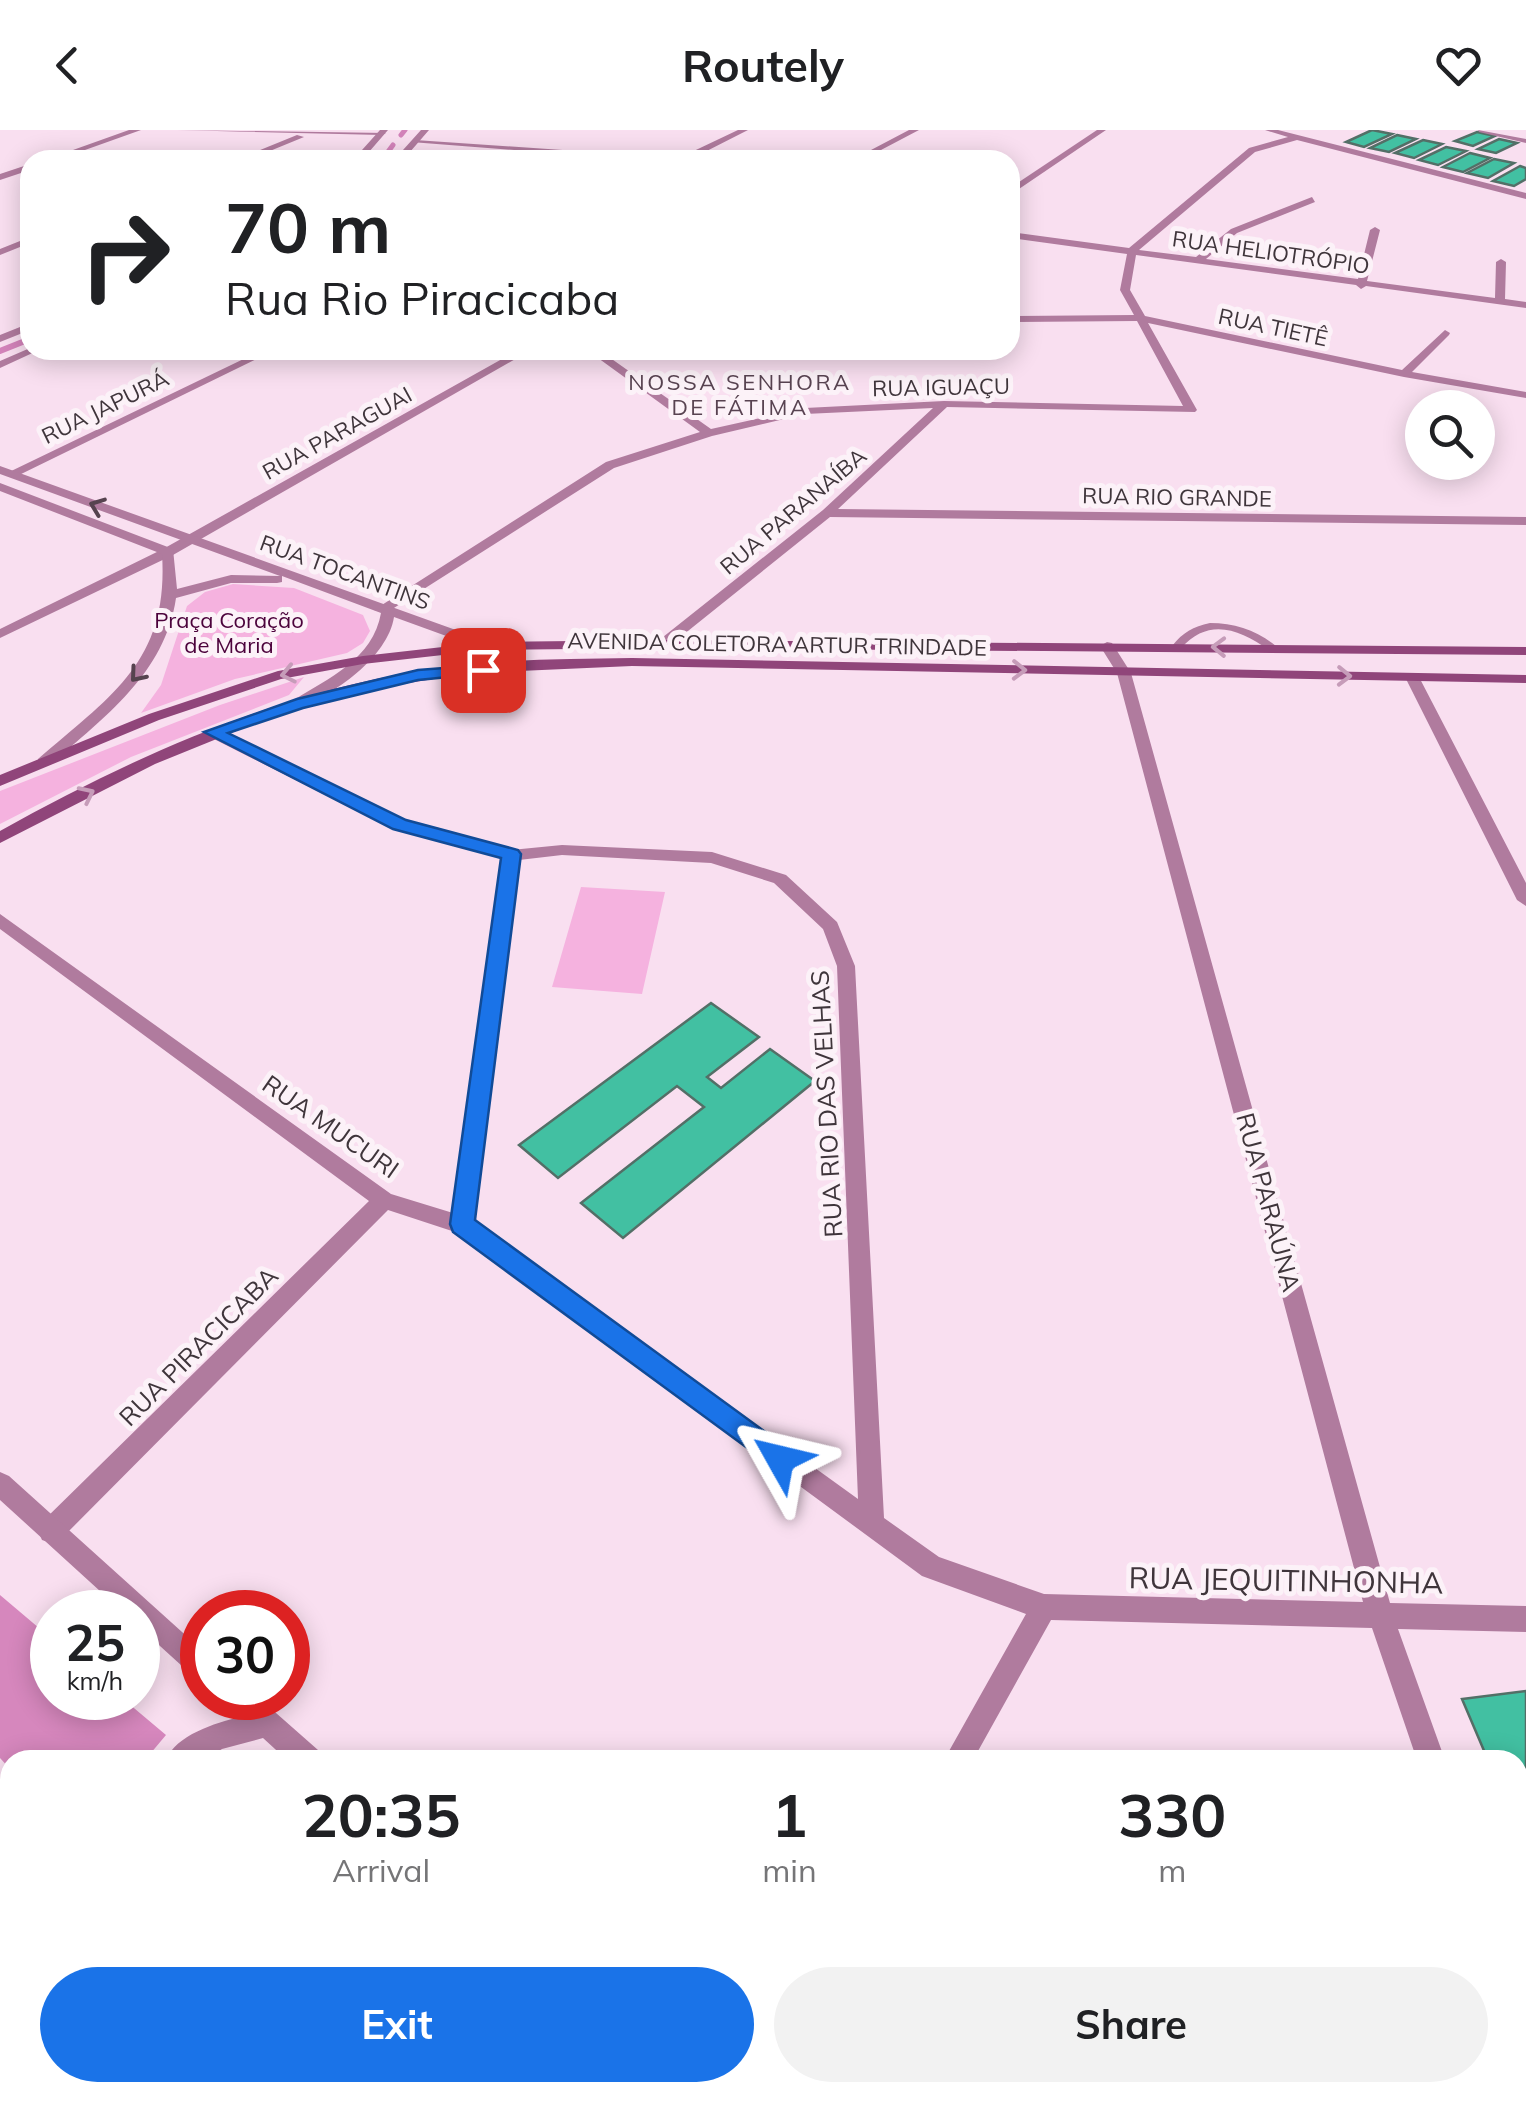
<!DOCTYPE html>
<html lang="en">
<head>
<meta charset="utf-8">
<style>
  body { margin:0; font-family:Mulish,sans-serif; background:#f2f2f2; color:#202124; height:100vh; display:flex; flex-direction:column; font-size:38px; white-space:nowrap }
  * { box-sizing:border-box; margin:0 }
  p { font-size:32px; color:#757577 }
  .icon { flex:none; width:55px; height:55px; fill:none; stroke:currentColor; stroke-width:2; stroke-linecap:round; stroke-linejoin:round }
  .map { position:relative; flex:1; overflow:hidden }
  .details { position:absolute; left:0px; top:1620px; width:1528px; height:352px; display:flex; flex-direction:column; background:#fff; border-radius:30px 30px 0 0; box-shadow:0 5px 25px #0003 }
  .details>* { flex:none }
  .top-card { position:absolute; left:20px; top:20px; width:1000px; height:210px; border-radius:30px; box-shadow:0 5px 25px #0003; background:#fff; color:#202124; overflow:hidden }
  .buttons { position:absolute; left:1405px; top:260px; display:grid; gap:20px }
  .buttons a { display:grid; place-items:center; width:90px; height:90px; border-radius:50%; background:#fff; box-shadow:0 5px 25px #0003; font-size:50px }
  .speed { position:absolute; left:30px; top:1460px; display:flex; gap:20px; font-size:50px; font-weight:700; text-align:center }
  .speed>* { display:grid; place-content:center; width:130px; height:130px; border-radius:50%; background:#fff; box-shadow:0 5px 25px #0003; line-height:1 }
  .speed small { font-size:25px; font-weight:400 }
  .speed .limit { border:15px solid #d22; background:#fff; color:#111 }
  .pin { position:absolute; display:grid; place-items:center; width:85px; height:85px; color:#fff; margin:-42px; border-radius:20px; box-shadow:0 5px 15px #0006 }
  .me { position:absolute; width:110px; margin:-55px; rotate:307deg; stroke-linejoin:round; filter:drop-shadow(0 0 8px #0008) }
  .turn { display:flex; align-items:center; gap:35px; height:210px; padding:0 40px; font-size:45px }
  .turn .icon { width:130px; height:130px; stroke-width:2.5 }
  .turn b { display:block; font-size:70px; line-height:85px }
  .eta { display:flex; justify-content:space-evenly; align-items:center; height:170px; text-align:center }
  .eta b { font-size:60px; font-weight:700; line-height:70px }
  .action { display:flex; gap:20px; margin-top:auto; padding:20px 40px }
  .action a { flex:1; height:115px; border-radius:60px; background:#1a73e8; color:#fff; font-size:40px; font-weight:700; line-height:115px; text-align:center }
  .action a+a { background:#f2f2f2; color:#202124 }
  header { display:flex; justify-content:space-between; align-items:center; height:130px; padding:0 40px; background:#fff; font-size:45px; font-weight:700 }
  .map>svg:first-child { display:block }
  .green { fill:#f5b2df }
  .forest { fill:#d687bd }
  .lines { fill:none; stroke-linecap:round; stroke-linejoin:round }
  .stream-far1 { stroke:#d383ba; stroke-width:5 }
  .stream { stroke:#d383ba; stroke-width:6 }
  .building { fill:#42c0a2; stroke:#536f67; stroke-width:2.5 }
  .service { fill:#b07b9e; fill-rule:evenodd }
  .minor { fill:#b07b9e; fill-rule:evenodd }
  .tertiary { fill:#b07b9e; fill-rule:evenodd }
  .secondary { fill:#90457a; fill-rule:evenodd }
  .oneway { stroke:#56434f }
  .oneway2 { stroke:#c69cb9 }
  .route { fill:#1a73e8; stroke:#114b97; stroke-width:2.5 }
  .labels { text-anchor:middle; dominant-baseline:central; stroke-width:10; stroke-linejoin:round; paint-order:stroke }
  .far-street-label { font-size:22px; fill:#3f353b; stroke:#fcf2f8 }
  .far-neighbourhood-label { font-size:22px; letter-spacing:2.5px; fill:#584351; stroke:#fcf2f8 }
  .far-park-label { font-size:22px; fill:#4c033c; stroke:#fcf2f8 }
  .street-label { font-size:25px; fill:#3f353b; stroke:#fcf2f8 }
  .near-street-label { font-size:30px; fill:#3f353b; stroke:#fcf2f8 }
</style>
</head>
<body>
<header><svg class="icon" aria-label="back" viewBox="0 0 24 24"><path d="M15 5l-7 7 7 7"/></svg>Routely<svg class="icon" aria-label="heart" viewBox="0 0 24 24"><path d="M12 20l-8-8c-3-5 5-10 8-4 3-6 11-1 8 4z"/></svg></header>
<div class="map">
<svg width="1526" height="1972" viewBox="0 0 1526 1972">
  <rect width="100%" height="100%" fill="#f9dff0"/>
  <path class="green" d="M233 454 294 458 363 485 370 501 363 513 347 523 235 549 141 583 161 555 187 476 205 462Z
    M304 547 289 565 131 627 0 694V661L220 575Z
    M581 757 665 762 642 864 552 857Z"/>
  <path class="forest" d="M0 1465 52 1509V1568H122L166 1605 145 1630H10V1639L0 1628Z
    M528 1963 538 1972H229L223 1963Z"/>
  <g class="lines">
    <path class="stream-far1" d="M401 5 405 0
      M382 30 393 15"/>
    <path class="stream" d="M0 221 30 209"/>
  </g>
  <path class="building" d="M1372 0 1392 4 1364 17 1346 12Z
    M1477 2 1495 6 1473 16 1455 11Z
    M1397 5 1416 9 1389 22 1370 18Z
    M1499 9 1517 13 1496 23 1478 19Z
    M1423 10 1442 14 1414 28 1395 23Z
    M1446 17 1466 21 1438 35 1419 30Z
    M1470 23 1490 28 1463 42 1443 37Z
    M1494 29 1514 33 1488 48 1467 43Z
    M1520 36 1526 38V49L1514 56 1493 51Z
    M711 873 759 907 707 947 721 958 770 919 815 951 623 1108 581 1073 704 977 677 956 558 1048 519 1015Z
    M1526 1561V1682L1518 1684V1630H1488L1462 1569Z"/>
  <g class="lines">
    <path class="service" d="M1210 493C1236 493 1259 501 1278 518L1269 520C1239 499 1209 487 1181 518L1172 516C1183 502 1193 497 1210 493Z"/>
    <path class="minor" d="M129 0H141L57 30H45Z
      M177 0 386 3 382 5Z
      M738 0H748L689 30H640L411 12 415 10 679 28Z
      M909 0H919L862 30H852Z
      M1097 0H1106L1010 65V58Z
      M1265 0H1278L1526 63V69L1297 10 1255 22 1139 120 1196 127 1231 99 1312 67 1315 72 1237 103 1206 129 1358 149 1370 100 1375 97 1380 100 1367 151 1495 168 1496 132 1501 129 1506 132 1505 169 1526 172V178L1366 156 1361 159 1356 155 1136 125 1130 160 1145 186 1402 240 1445 200 1450 203 1449 205 1412 242 1526 262V268L1404 247 1148 193 1197 280 1195 282 947 277 838 379 1526 387V395L830 387 668 517H658V511L823 380 933 278 805 284 712 306 614 338 386 483 374 480 606 332 700 302 587 220H599L711 299 805 278 944 271 1183 276 1137 191 1010 192V186L1134 185 1120 160 1127 124 1010 108V102L1129 118 1249 18 1288 7Z
      M1478 0 1526 9V13L1479 2Z
      M297 5 304 7 248 30H236Z
      M30 34V40L0 50V44Z
      M30 107V113L0 125V119Z
      M262 220H275L15 347 5 344Z
      M518 220H531L173 425 0 508V499L163 419Z
      M1107 512 1112 513 1131 543 1390 1473 1526 1476V1502L1398 1499 1445 1630H1417L1372 1498 1051 1490 973 1630H944L1026 1484 922 1446 455 1102 388 1080 60 1410 51 1413 42 1410 38 1401 42 1392 369 1071 0 799V784L391 1064 453 1083 502 728 393 699 208 606 205 603 213 598 405 691 511 720 562 715 712 722 786 745 837 792 855 836 884 1388 939 1427 1044 1464 1363 1472 1117 543 1100 516ZM562 725 711 733 774 753 823 799 837 836 858 1369 473 1091 519 730Z
      M1412 543 1419 547 1526 753V776L1517 770 1405 547Z
      M1518 1832 1526 1835V1878L1518 1875Z
      M12 1962H44L41 1972H9Z
      M754 1962H787L783 1972H750Z"/>
    <path class="tertiary" d="M380 0H388L362 30H353Z
      M421 0H429L403 30H394Z
      M30 193V200L0 212V205Z
      M30 218 39 220 0 238V231Z
      M0 336 492 513 494 516 482 519 394 487C388 527 333 566 297 578L290 574 292 571C329 548 373 529 381 483L282 446V452L277 453H231L176 468C165 544 103 588 50 635H38V629C112 565 169 531 162 424L0 361V353L173 419 177 459 231 445 280 446 0 344Z
      M0 1342 9 1346 202 1520V1550L193 1546 138 1496V1482H123L0 1370Z
      M225 1568H259L318 1620 322 1630H287L263 1608 222 1619 205 1630H166C176 1605 215 1593 240 1587L229 1578Z
      M0 1702 10 1706V1743L0 1738Z
      M162 1962H196L200 1972H166Z
      M649 1962H687L691 1972H653Z"/>
    <path class="secondary" d="M663 510 1526 517V525L663 518 487 520 363 534 281 549 159 590 0 656V645L149 584 278 541 363 526 487 512Z
      M632 528 1526 545V553L632 536 471 543 365 560 261 591 155 634 0 713V701C131 628 270 565 419 541 489 529 561 529 632 528Z"/>
  </g>
  <defs><path id="oneway-chevron" d="M-2-3.5L2.5 0L-2 3.5" fill="none" stroke-width="1.6" stroke-linecap="round" stroke-linejoin="round" transform="scale(2.5)"/></defs>
  <g class="oneway">
    <use href="#oneway-chevron" transform="translate(97 376) rotate(-159)"/>
    <use href="#oneway-chevron" transform="translate(137 545) rotate(130)"/>
  </g>
  <g class="oneway2">
    <use href="#oneway-chevron" transform="translate(1219 517) rotate(-179)"/>
    <use href="#oneway-chevron" transform="translate(1019 540) rotate(1)"/>
    <use href="#oneway-chevron" transform="translate(288 544) rotate(168)"/>
    <use href="#oneway-chevron" transform="translate(1344 546) rotate(1)"/>
    <use href="#oneway-chevron" transform="translate(87 664) rotate(-26)"/>
  </g>
  <path class="route" d="M483 535 491 540 489 543 418 550 303 578 228 603 406 690 518 720 521 724 475 1090 790 1320 794 1329 790 1338 780 1342 453 1102 450 1094 501 728 393 699 204 602 297 569 418 540Z"/>
  <g class="labels">
    <g class="far-street-label">
      <text transform="translate(1271 122) rotate(8)">RUA HELIOTRÓPIO</text>
      <text transform="translate(1273 197) rotate(12)">RUA TIETÊ</text>
      <text transform="translate(941 257) rotate(-1)">RUA IGUAÇU</text>
      <text transform="translate(105 277) rotate(-26)">RUA JAPURÁ</text>
      <text transform="translate(337 303) rotate(-29)">RUA PARAGUAI</text>
      <text transform="translate(1177 367) rotate(1)">RUA RIO GRANDE</text>
      <text transform="translate(793 381) rotate(-40)">RUA PARANAÍBA</text>
      <text transform="translate(345 442) rotate(20)">RUA TOCANTINS</text>
      <text transform="translate(777 514) rotate(1)">AVENIDA COLETORA ARTUR TRINDADE</text>
    </g>
    <g class="far-neighbourhood-label">
      <text x="740" y="252">NOSSA SENHORA<tspan x="740" dy="25">DE FÁTIMA</tspan></text>
    </g>
    <g class="far-park-label">
      <text x="229" y="490">Praça Coração<tspan x="229" dy="25">de Maria</tspan></text>
    </g>
    <g class="street-label">
      <text transform="translate(826 974) rotate(-93)">RUA RIO DAS VELHAS</text>
      <text transform="translate(331 996) rotate(35)">RUA MUCURI</text>
      <text transform="translate(1269 1072) rotate(75)">RUA PARAÚNA</text>
      <text transform="translate(198 1216) rotate(-45)">RUA PIRACICABA</text>
    </g>
    <g class="near-street-label">
      <text transform="translate(1286 1450) rotate(1)">RUA JEQUITINHONHA</text>
    </g>
  </g>
</svg>
<div class="buttons">
<a><svg class="icon" aria-label="search" viewBox="0 0 24 24"><circle cx="10" cy="10" r="6"/><path d="M15 15l6 6"/></svg></a>
</div>
<div class="speed"><div>25<small>km/h</small></div><div class="limit">30</div></div>
<div class="pin" style="left:483px;top:540px;background:#d93025"><svg class="icon" aria-label="arrive" viewBox="0 0 24 24"><path d="M6 21V4h12l-3 4 3 4H6"/></svg></div>
<svg class="me" style="left:780px;top:1329px" viewBox="-20 -20 40 40"><path d="M0-17L14 15 0 8-14 15z" fill="#1a73e8" stroke="#fff" stroke-width="4"/></svg>
<div class="top-card">
<div class="turn"><svg class="icon" aria-label="right" viewBox="0 0 24 24"><path d="M7 20v-9h11M14 6l5 5-5 5"/></svg><div><b>70 m</b>Rua Rio Piracicaba</div></div>
</div>
<section class="details">
<div class="eta">
<div><b>20:35</b><p>Arrival</p></div>
<div><b>1</b><p>min</p></div>
<div><b>330</b><p>m</p></div>
</div>
<div class="action"><a>Exit</a><a>Share</a></div>
</section>
</div>
</body>
</html>
